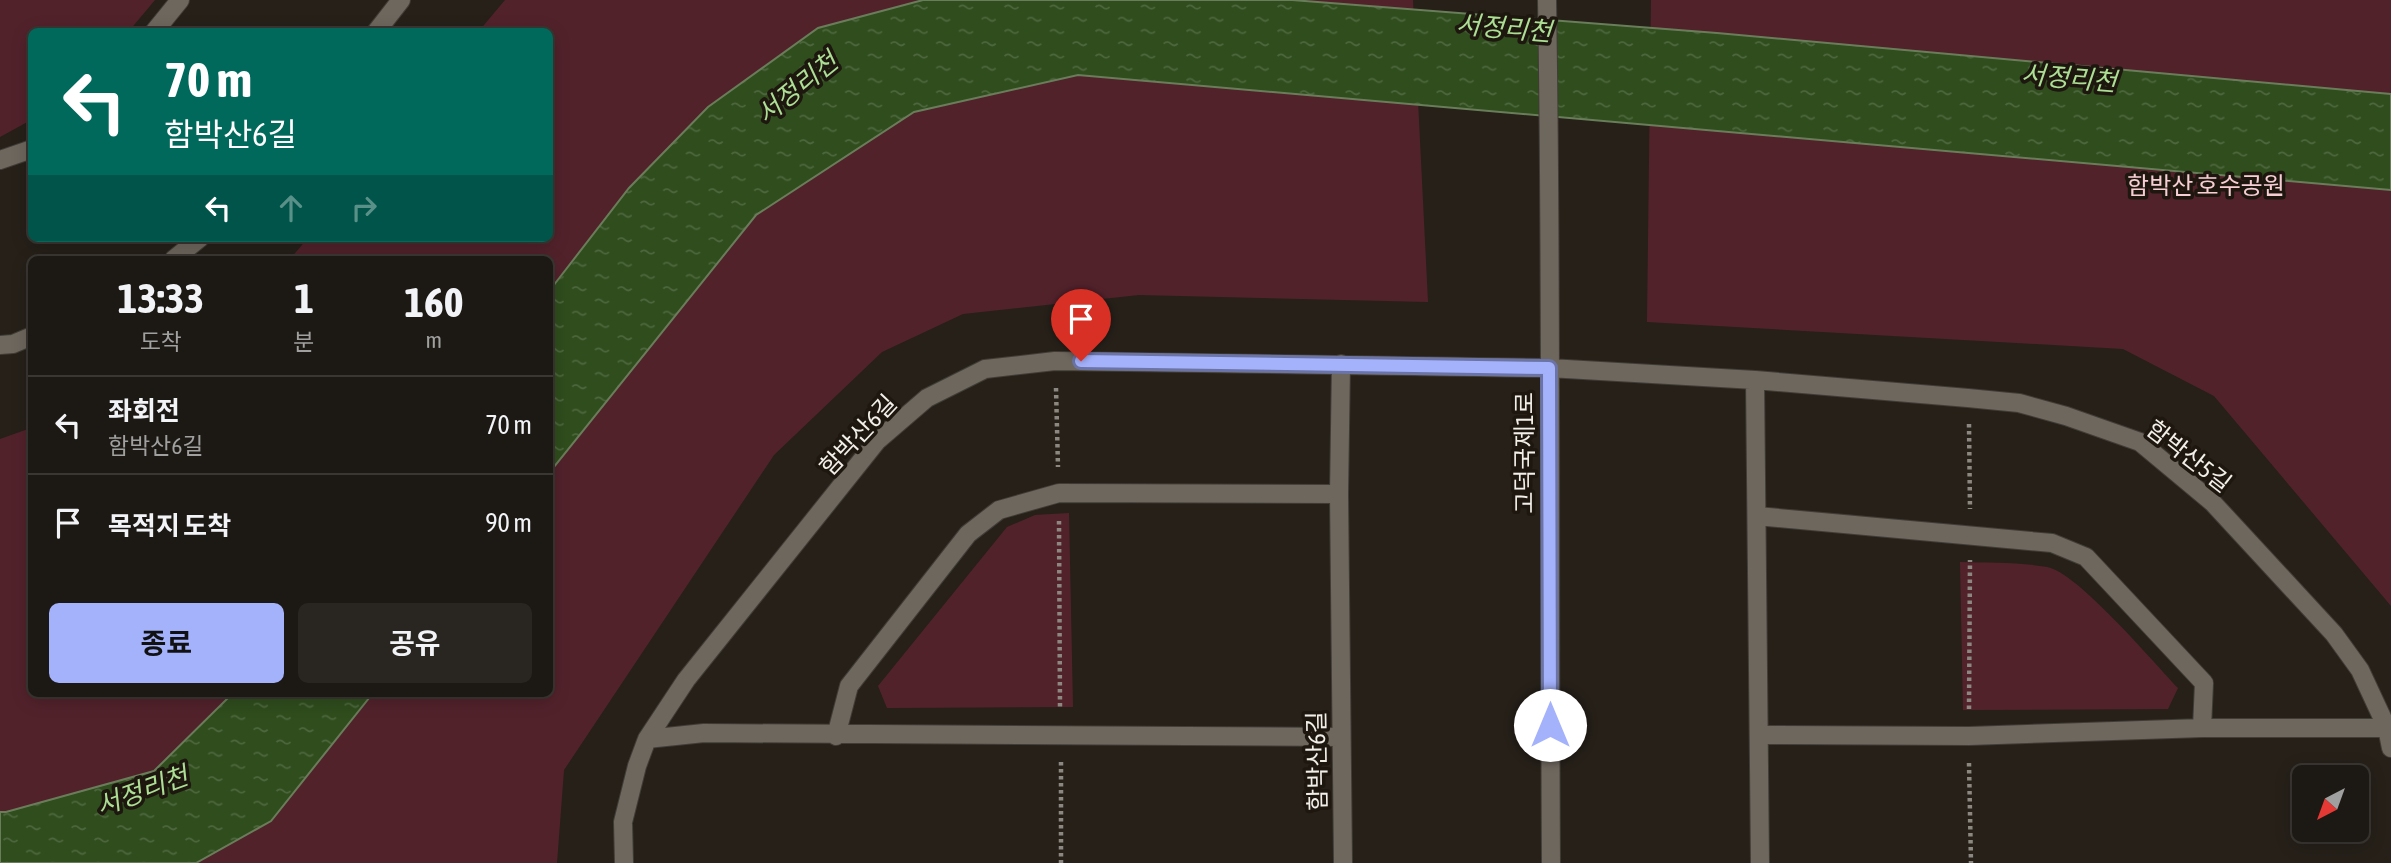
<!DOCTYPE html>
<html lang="ko">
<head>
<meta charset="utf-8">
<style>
  body { margin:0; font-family:"Asap Condensed","Noto Sans KR",sans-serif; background:#292521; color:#f1f3f6; height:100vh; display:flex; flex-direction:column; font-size:26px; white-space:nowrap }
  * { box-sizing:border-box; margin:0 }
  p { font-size:23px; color:#a0a0a0 }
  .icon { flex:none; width:38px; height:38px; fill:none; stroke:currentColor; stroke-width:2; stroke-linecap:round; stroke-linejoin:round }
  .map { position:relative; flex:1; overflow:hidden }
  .details { position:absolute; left:28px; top:256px; width:525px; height:441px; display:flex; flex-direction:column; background:#1c1813; border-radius:10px; box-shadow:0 4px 18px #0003,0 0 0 2px #3a3733 }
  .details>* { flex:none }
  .top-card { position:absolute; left:28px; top:28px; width:525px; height:214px; border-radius:10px; box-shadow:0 4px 18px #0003,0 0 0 2px #3a3733; background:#00695c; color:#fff; overflow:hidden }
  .needle { width:46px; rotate:221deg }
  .tools { position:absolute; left:2292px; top:765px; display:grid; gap:14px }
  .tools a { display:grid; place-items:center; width:77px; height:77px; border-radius:10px; background:#1c1813; box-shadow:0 4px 18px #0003,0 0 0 2px #3a3733; font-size:35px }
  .pin { position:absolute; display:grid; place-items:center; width:60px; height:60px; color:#fff; margin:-72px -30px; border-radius:50% 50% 50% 0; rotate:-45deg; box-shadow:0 0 7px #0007 }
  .pin .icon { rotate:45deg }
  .me { position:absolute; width:77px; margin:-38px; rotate:0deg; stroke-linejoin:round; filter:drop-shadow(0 0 5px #0008) }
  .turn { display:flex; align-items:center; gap:24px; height:147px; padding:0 21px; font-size:32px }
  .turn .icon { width:91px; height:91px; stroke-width:2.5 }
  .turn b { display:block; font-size:49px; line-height:60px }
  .lanes { display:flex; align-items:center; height:66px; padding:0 21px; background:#0003; justify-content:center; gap:35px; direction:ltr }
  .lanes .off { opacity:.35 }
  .eta { display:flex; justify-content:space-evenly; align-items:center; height:119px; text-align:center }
  .eta b { font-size:42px; font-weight:700; line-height:49px }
  .button { display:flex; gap:14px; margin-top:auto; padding:14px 21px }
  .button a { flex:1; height:80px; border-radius:10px; background:#a4b2fc; color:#111; font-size:28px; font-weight:700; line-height:80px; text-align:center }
  .button a+a { background:#292521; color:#f1f3f6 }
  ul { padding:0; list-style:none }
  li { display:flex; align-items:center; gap:21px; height:98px; padding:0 21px; border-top:2px solid #3a3733 }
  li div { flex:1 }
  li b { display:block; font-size:26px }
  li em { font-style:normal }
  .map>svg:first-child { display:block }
  .green { fill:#52222b }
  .water { fill:url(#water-ripples); stroke:#6a7d5a; stroke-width:2 }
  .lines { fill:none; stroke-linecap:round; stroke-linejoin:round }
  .minor-casing { stroke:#413c36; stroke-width:20 }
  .path { stroke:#8c8781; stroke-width:4.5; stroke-dasharray:3.5 3.5; stroke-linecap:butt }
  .minor { stroke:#6e675e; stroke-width:18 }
  .route-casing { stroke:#6b74a4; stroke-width:18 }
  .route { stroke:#a4b2fc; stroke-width:12 }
  .labels { text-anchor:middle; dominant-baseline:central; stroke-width:7; stroke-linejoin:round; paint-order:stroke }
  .park-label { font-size:24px; fill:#f6ced3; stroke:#1d170f }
  .street-label { font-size:24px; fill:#f2eee8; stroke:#1d170f }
  .water-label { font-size:26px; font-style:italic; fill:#acde93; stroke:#1d170f }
</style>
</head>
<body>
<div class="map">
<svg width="2391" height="863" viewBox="0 0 2391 863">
  <defs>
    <pattern id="water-ripples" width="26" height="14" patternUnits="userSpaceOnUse" patternTransform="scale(1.75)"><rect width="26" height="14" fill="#2f4d1d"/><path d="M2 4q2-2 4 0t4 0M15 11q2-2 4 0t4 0" fill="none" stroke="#4e673e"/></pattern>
  </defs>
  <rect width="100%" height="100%" fill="#262019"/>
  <path class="green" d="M0 0H155L129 31 32 32 31 120 0 137Z
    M505 0H1413L1428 302 1139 295 963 314 882 352 774 455 564 770 557 863H0V439L31 428 32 693H550V259H290L308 238H550V32L479 31Z
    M1651 0H2391V606L2214 396 2123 349 1647 322Z
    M1069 513 1073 707 887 708 878 686 1007 527 1035 515Z
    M1960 562C1988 563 2019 562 2047 567 2077 572 2153 662 2178 688L2168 709 1963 710Z"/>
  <path class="water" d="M923 0H1292L1717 33 2391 94V190L1078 75 914 112 756 215 550 472V290L629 188 708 107 818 28Z
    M233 693H373L271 821 196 863H0V812H6L154 771Z"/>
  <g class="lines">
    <g class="minor-casing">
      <path id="minor" d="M1547 0C1552 288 1549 575 1551 863
        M154 32 180 0
        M376 32 401 0
        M0 160 32 149
        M174 259 200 238
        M0 345 13 344 32 336
        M1341 364 1339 494 1343 863
        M1755 380 1760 863
        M1757 516 2052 543 2086 557 2204 683 2202 728
        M1759 735 1969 736 2202 728H2387
        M836 736 849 686 968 534 999 510 1059 493 1339 494
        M647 739 704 733 1341 737
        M624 863 623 822 637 766 647 739 686 680 877 441 927 398 985 369 1055 361 1549 368 1755 380 1968 398 2019 403 2066 416 2140 442 2212 502 2334 634 2360 670 2387 728 2391 748"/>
    </g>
    <path class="path" d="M1056 388 1058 467
      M1969 424 1970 509
      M1059 521 1060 708
      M1969 709 1970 560
      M1061 762V863
      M1969 763 1971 863"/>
    <use href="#minor" class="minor"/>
  </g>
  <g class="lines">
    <g class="route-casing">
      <path id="route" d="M1081 361 1549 368 1550 725"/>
    </g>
    <use href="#route" class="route"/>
  </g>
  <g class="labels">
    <g class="park-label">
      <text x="2206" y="185">함박산 호수공원</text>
    </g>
    <g class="street-label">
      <text transform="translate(858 435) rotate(-47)">함박산6길</text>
      <text transform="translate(1524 453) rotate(-90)">고덕국제1로</text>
      <text transform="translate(2189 456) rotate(38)">함박산5길</text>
      <text transform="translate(1317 761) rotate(-91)">함박산6길</text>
    </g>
    <g class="water-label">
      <text transform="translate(1504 28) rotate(5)">서정리천</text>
      <text transform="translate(2069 78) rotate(5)">서정리천</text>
      <text transform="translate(797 88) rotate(-39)">서정리천</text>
      <text transform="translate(142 791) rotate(-20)">서정리천</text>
    </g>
  </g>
</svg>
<div class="tools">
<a><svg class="needle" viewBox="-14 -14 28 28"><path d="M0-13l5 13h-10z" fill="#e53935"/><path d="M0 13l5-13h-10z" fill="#a0a0a0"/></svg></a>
</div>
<div class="pin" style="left:1081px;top:361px;background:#d93025"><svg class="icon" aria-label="arrive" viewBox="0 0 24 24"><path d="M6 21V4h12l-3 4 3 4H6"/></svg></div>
<svg class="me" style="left:1550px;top:725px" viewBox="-20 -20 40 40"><circle r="19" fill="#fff"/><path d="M0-13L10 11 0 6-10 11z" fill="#a4b2fc"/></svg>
<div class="top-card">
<div class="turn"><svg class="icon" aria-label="left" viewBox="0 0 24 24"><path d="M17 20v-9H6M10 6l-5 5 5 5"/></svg><div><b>70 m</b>함박산6길</div></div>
<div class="lanes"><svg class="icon" aria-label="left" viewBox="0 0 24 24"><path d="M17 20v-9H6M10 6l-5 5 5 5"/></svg><svg class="icon off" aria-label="ahead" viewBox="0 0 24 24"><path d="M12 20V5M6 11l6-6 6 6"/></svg><svg class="icon off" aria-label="right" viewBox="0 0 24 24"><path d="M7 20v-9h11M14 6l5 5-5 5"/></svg></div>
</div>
<section class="details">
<div class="eta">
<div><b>13:33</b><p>도착</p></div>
<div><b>1</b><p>분</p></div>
<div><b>160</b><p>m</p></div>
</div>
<ul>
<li><svg class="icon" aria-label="left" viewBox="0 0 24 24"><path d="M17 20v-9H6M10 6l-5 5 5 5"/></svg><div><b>좌회전</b><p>함박산6길</p></div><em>70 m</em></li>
<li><svg class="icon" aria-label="arrive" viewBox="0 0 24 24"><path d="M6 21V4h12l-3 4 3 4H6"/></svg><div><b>목적지 도착</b></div><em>90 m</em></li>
</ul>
<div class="button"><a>종료</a><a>공유</a></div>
</section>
</div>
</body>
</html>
